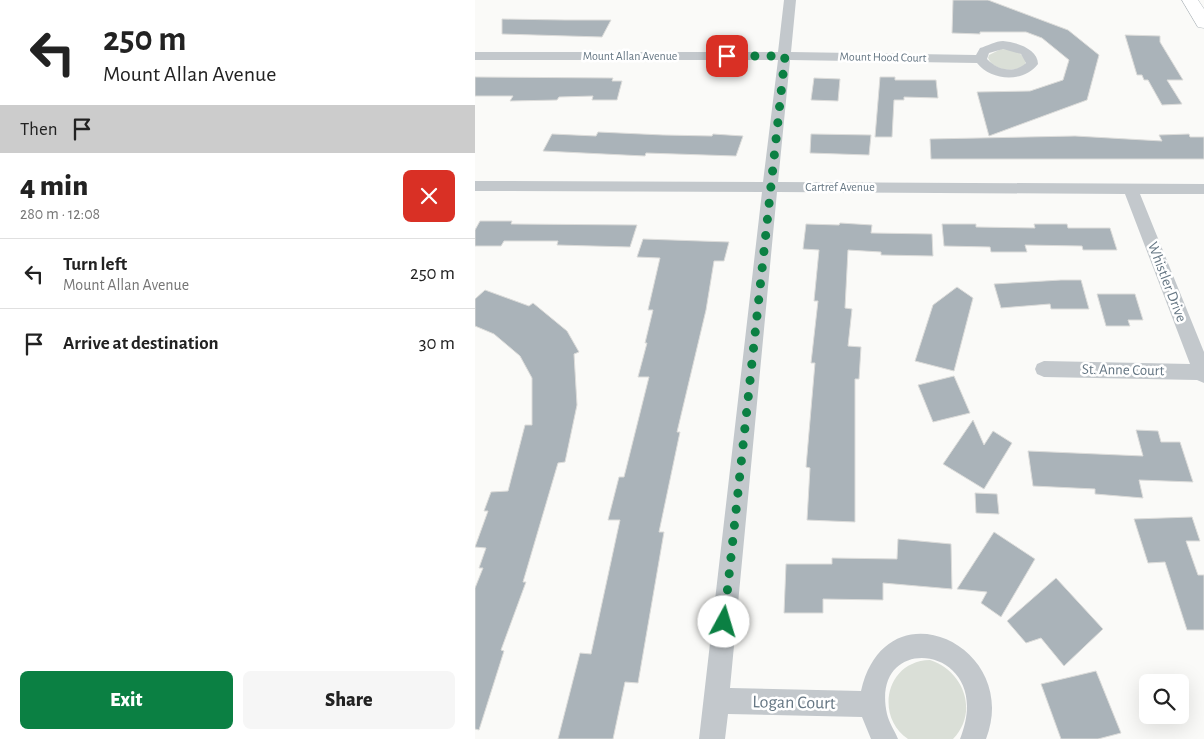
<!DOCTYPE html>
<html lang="en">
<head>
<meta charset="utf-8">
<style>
  body { margin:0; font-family:"Alegreya Sans",sans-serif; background:#f6f6f6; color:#222; height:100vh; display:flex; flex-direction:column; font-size:19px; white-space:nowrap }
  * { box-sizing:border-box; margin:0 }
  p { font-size:16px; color:#767676 }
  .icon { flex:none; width:28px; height:28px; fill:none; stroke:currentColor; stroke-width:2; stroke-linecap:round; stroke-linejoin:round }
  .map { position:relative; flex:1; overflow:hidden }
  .sheet { display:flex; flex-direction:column; background:#fff; width:475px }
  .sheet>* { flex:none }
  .hud { background:#fff; color:#222; overflow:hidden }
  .tools { position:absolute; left:664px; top:674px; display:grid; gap:10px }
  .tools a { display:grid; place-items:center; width:50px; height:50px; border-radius:8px; background:#fff; box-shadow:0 5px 20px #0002; font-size:25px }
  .pin { position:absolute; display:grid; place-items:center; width:42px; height:42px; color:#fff; margin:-21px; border-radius:10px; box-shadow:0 2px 8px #0006 }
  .me { position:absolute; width:55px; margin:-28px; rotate:6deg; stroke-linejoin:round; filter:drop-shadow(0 0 4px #0008) }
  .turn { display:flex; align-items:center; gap:18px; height:105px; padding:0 20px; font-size:22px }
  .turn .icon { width:65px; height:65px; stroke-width:2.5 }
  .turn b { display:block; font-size:35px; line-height:42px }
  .then { display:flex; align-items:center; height:48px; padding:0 20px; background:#0003; gap:10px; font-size:19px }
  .round { display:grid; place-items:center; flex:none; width:52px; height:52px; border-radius:8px; background:#f6f6f6 }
  .summary { display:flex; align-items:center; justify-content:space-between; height:85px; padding:0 20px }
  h1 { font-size:30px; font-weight:800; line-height:38px }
  .cta { display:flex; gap:10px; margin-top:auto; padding:10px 20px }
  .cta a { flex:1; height:58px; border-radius:8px; background:#0b8043; color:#fff; font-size:20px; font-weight:800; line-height:58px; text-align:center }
  .cta a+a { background:#f6f6f6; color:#222 }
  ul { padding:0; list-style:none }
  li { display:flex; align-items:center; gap:15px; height:70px; padding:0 20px; border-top:1px solid #e0e0e0 }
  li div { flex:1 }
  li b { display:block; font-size:19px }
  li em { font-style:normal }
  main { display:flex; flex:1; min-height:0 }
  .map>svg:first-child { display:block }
  .green { fill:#dadfd7 }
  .building { fill:#aab3b9; stroke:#dcdcda }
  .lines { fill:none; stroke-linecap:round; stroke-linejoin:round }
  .secondary-casing { stroke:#b3babf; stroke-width:1 }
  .minor { fill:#c3c8cc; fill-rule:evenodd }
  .secondary { fill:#fff; fill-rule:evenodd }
  .route { stroke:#0b8043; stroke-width:9; stroke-dasharray:0 16.2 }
  .labels { text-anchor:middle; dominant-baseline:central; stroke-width:5; stroke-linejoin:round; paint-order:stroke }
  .far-street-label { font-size:12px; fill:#657683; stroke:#fff }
  .street-label { font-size:15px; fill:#657683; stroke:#fff }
  .near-street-label { font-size:18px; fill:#657683; stroke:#fff }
</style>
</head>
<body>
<main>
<section class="sheet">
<div class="hud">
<div class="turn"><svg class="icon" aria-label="left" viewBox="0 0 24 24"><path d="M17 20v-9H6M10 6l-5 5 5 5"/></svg><div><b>250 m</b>Mount Allan Avenue</div></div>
<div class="then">Then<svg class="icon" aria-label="arrive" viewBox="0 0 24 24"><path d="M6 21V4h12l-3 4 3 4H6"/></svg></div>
</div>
<div class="summary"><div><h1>4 min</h1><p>280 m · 12:08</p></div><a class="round" style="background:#d93025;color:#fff"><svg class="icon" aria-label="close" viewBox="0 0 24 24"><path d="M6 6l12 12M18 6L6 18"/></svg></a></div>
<ul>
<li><svg class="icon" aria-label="left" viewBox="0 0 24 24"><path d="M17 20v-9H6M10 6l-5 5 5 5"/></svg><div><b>Turn left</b><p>Mount Allan Avenue</p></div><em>250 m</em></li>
<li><svg class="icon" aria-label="arrive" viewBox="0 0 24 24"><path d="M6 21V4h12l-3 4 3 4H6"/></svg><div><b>Arrive at destination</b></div><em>30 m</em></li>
</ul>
<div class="cta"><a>Exit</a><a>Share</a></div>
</section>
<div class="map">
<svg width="729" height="739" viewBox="0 0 729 739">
  <rect width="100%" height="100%" fill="#fafaf8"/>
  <path class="green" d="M526 49C537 49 546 51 551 61L550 65C539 73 519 71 513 58L514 55Z
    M455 660C489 671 504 712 478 739H433C400 717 410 661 455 660Z"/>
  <path class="building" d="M478 0H513L593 30 624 55 612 100 514 136 502 92 555 91 588 80 594 60 567 38 551 32H505V34L477 33Z
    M27 19 90 20H136L127 37 27 34Z
    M650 35 685 36V42L708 80H692L707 104 687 105 673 80H669L667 75H662Z
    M0 77 138 78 137 81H147L142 100H117L118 96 84 97 82 100 35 101 38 96H0Z
    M405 77H420V80H461L463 98 429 97V100H419L417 137H400Z
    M339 78 365 79 363 101 336 100Z
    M123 132 188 135 237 136 238 134 268 136 261 156 171 153 170 156 68 151 77 134 121 136Z
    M336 134 396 135 394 155 335 153Z
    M714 134 715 137H729V159H456L455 139 600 136 687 141 684 135Z
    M5 221H37L36 224 162 225 155 247 82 245 83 241H29L26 246H0V230Z
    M365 223 397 225 396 233 457 234 458 256 406 255V252L373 250 370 308 377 309 373 346 386 347 384 379H380V522L332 520 335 468 331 467 340 363H336L343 301H339L344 250 328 249 331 224 364 225Z
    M467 224H501V227L560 228 559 224H592L593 228H635L642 250H608L607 246 550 245 552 252H516L515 247 469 246Z
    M168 239 254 242 249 261H239L231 310 202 432H205L184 532H189L163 683 150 682 138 739H83L105 653 116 654 145 520H133L144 477H149L174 377H163L172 343H170L178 310H173L185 258 162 257Z
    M586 280H606L614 309H576L575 304 526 308 519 284Z
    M482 287 498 298 479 371 440 361 458 305Z
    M10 290 54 306 58 303 92 331 104 352 99 354 102 405 90 462 83 463 48 582H51L26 650 29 651 4 730 0 729V588L8 568H4L11 548 0 547 13 511H9L16 492 33 491 50 425H57V378L45 356 19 334 0 326V299Z
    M622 294H660L668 320H653L655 326H631Z
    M479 376 495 413 458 422 443 385Z
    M498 420 509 445 518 431 537 443 509 489 468 464Z
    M661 430 683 431 686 442H705L718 482 664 480 668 498 620 494V489L558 486 553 451 668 456Z
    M500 493 522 494 524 514 501 513Z
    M717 517 725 541H711L723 575H729V630H712L690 562 673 563 659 519Z
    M519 532 560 559 526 617 506 603 512 592 482 589Z
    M423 539 476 544 477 589 408 583V600L348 599V613H309L311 564H357V558L422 559Z
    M581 578 628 629 589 666 566 638 551 643 532 621Z
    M621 671 646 733 623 739H586L566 684Z"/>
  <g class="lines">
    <g class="secondary-casing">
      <path id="secondary" d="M707 0H723L729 9V28L723 27Z"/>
    </g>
    <path class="minor" d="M309 0H321L316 52 501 55 505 48C512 46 521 41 528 41 541 42 563 49 563 64 549 83 516 81 502 63L315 60 303 182 729 184V194H665L729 352V383L722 380 569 377 562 374 560 369 562 364 569 361 715 364 650 194 302 192 255 688 386 691C411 582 547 646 511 739H485C523 645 393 628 412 714 414 723 420 731 423 739H396L387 717 253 714 250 739H224L287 192 0 191V181L288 182 303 60H0V52H303ZM528 49 546 54 551 63C539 74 522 70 512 59L514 53Z"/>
    <use href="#secondary" class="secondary"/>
  </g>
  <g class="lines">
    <path class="route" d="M249 622 310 56H252"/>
  </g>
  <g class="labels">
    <g class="far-street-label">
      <text x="155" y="56">Mount Allan Avenue</text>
      <text transform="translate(408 57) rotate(1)">Mount Hood Court</text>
      <text x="365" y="187">Cartref Avenue</text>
    </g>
    <g class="street-label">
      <text transform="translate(692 282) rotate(69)">Whistler Drive</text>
      <text transform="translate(648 370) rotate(1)">St. Anne Court</text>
    </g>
    <g class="near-street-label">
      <text transform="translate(319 703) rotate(1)">Logan Court</text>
    </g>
  </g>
</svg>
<div class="tools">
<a><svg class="icon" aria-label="search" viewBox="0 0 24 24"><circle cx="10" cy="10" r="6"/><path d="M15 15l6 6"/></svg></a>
</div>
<div class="pin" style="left:252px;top:56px;background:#d93025"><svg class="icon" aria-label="arrive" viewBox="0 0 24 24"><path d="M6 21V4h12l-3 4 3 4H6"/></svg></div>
<svg class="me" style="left:249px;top:622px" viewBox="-20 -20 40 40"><circle r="19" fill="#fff"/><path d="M0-13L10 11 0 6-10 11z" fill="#0b8043"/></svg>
</div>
</main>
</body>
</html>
